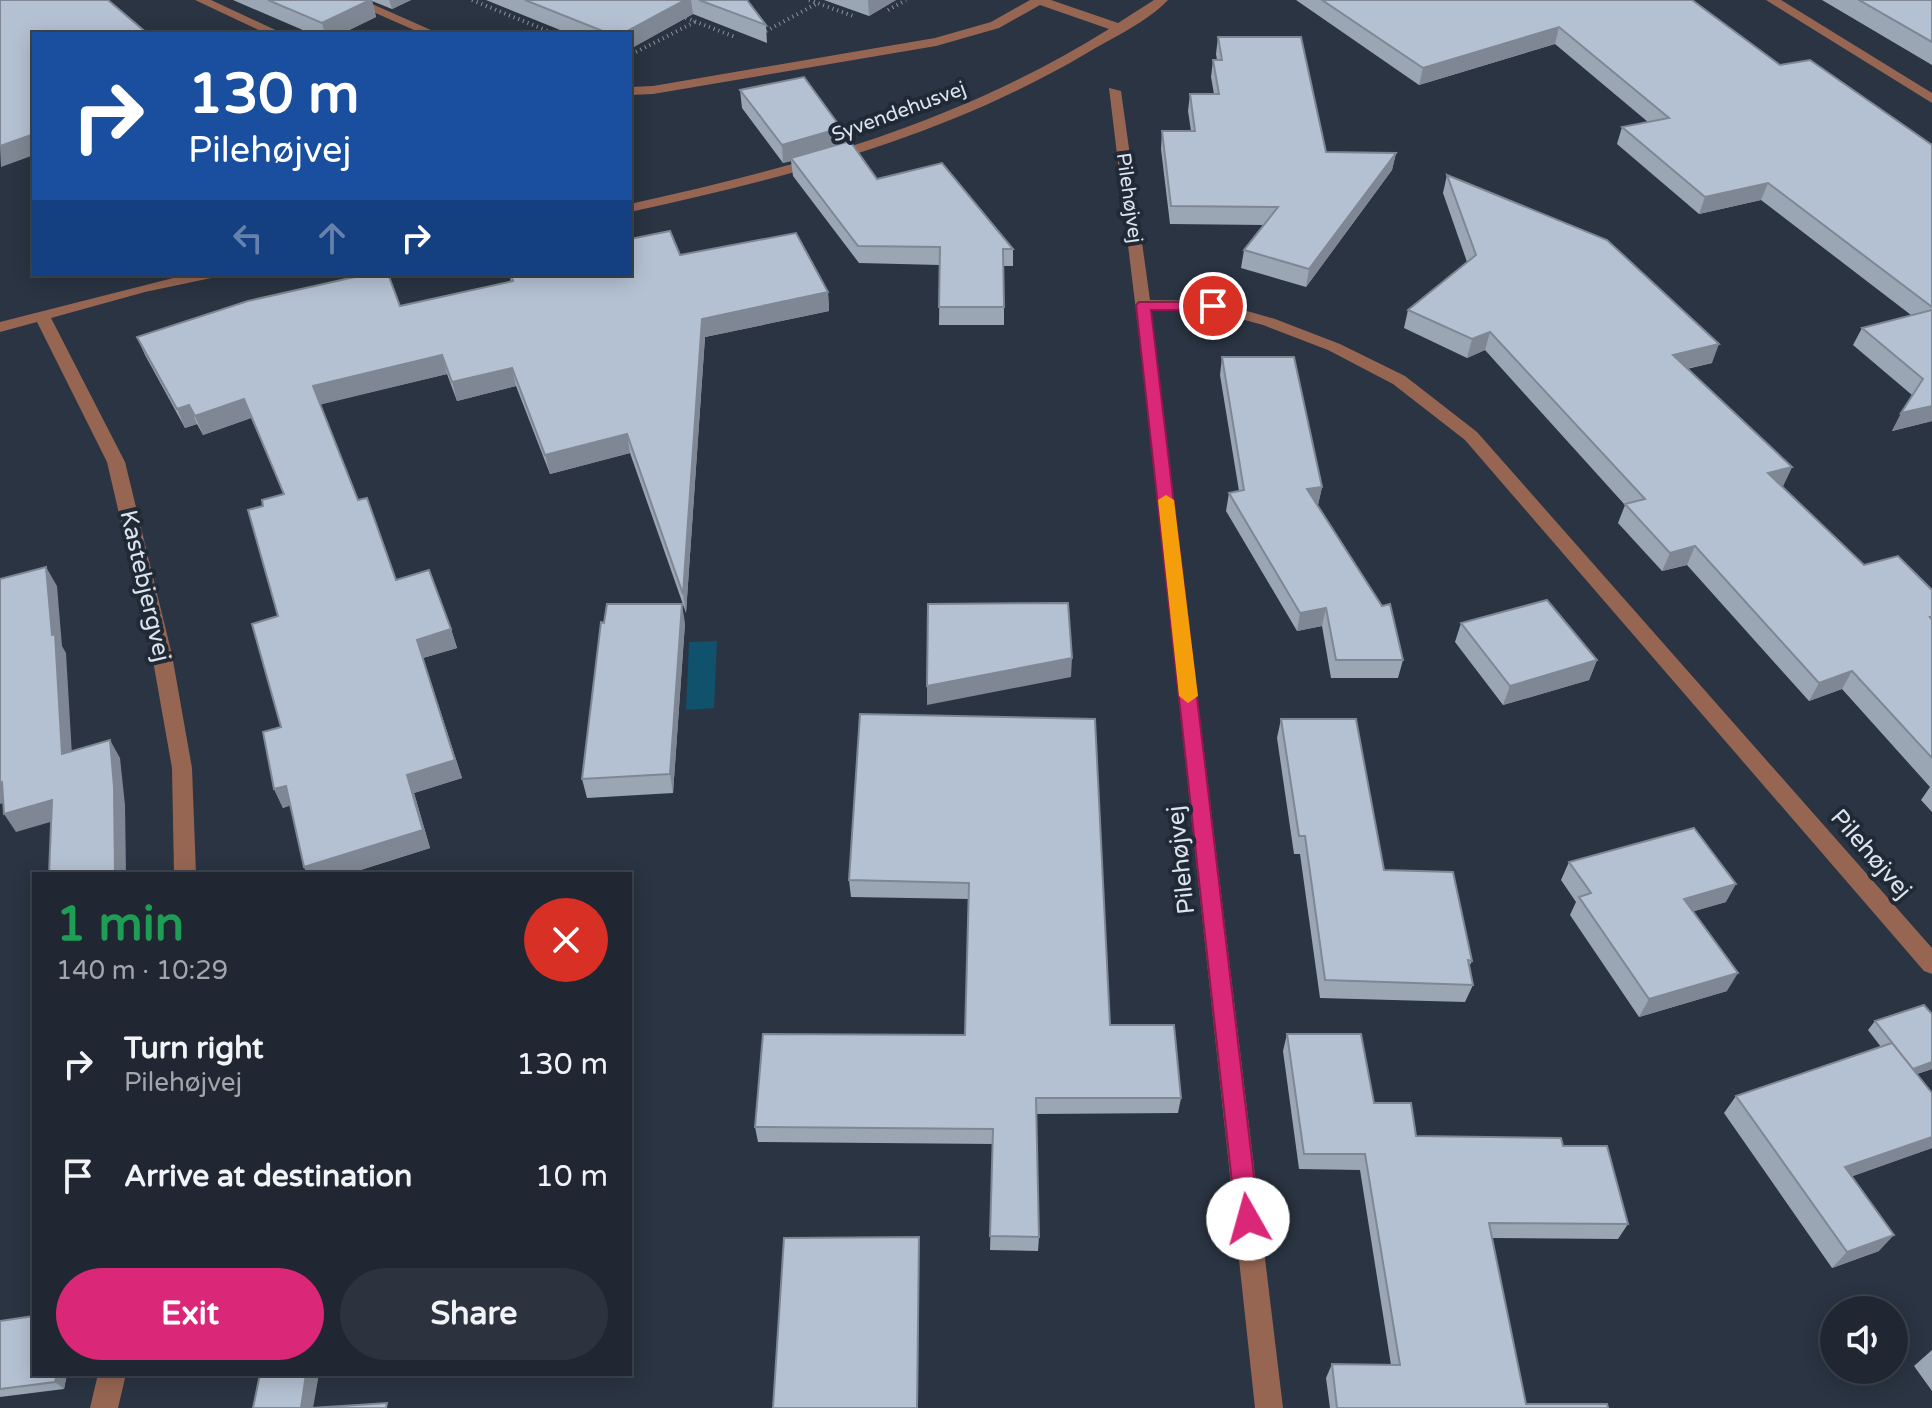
<!DOCTYPE html>
<html lang="en">
<head>
<meta charset="utf-8">
<style>
  body { margin:0; font-family:"Varela Round",sans-serif; background:#2d333e; color:#f1f3f6; height:100vh; display:flex; flex-direction:column; font-size:30px; white-space:nowrap }
  * { box-sizing:border-box; margin:0 }
  p { font-size:26px; color:#a2a5ac }
  .icon { flex:none; width:44px; height:44px; fill:none; stroke:currentColor; stroke-width:2; stroke-linecap:round; stroke-linejoin:round }
  .map { position:relative; flex:1; overflow:hidden }
  .details { position:absolute; left:32px; top:872px; width:600px; height:504px; display:flex; flex-direction:column; background:#202732; border-radius:0px; box-shadow:0 4px 20px #0003,0 0 0 2px #3d444d }
  .details>* { flex:none }
  .top-card { position:absolute; left:32px; top:32px; width:600px; height:244px; border-radius:0px; box-shadow:0 4px 20px #0003,0 0 0 2px #3d444d; background:#1a4fa0; color:#fff; overflow:hidden }
  .tools { position:absolute; left:1820px; top:1296px; display:grid; gap:16px }
  .tools a { display:grid; place-items:center; width:88px; height:88px; border-radius:50%; background:#202732; box-shadow:0 4px 20px #0003,0 0 0 2px #3d444d; font-size:40px }
  .pin { position:absolute; display:grid; place-items:center; width:68px; height:68px; color:#fff; margin:-34px; border:4px solid #fff; border-radius:50%; box-shadow:0 2px 8px #0007 }
  .me { position:absolute; width:88px; margin:-44px; rotate:353deg; stroke-linejoin:round; filter:drop-shadow(0 0 6px #0008) }
  .turn { display:flex; align-items:center; gap:28px; height:168px; padding:0 24px; font-size:36px }
  .turn .icon { width:104px; height:104px; stroke-width:2.5 }
  .turn b { display:block; font-size:56px; line-height:68px }
  .lanes { display:flex; align-items:center; height:76px; padding:0 24px; background:#0003; justify-content:center; gap:40px; direction:ltr }
  .lanes .off { opacity:.35 }
  .round { display:grid; place-items:center; flex:none; width:84px; height:84px; border-radius:42px; background:#2d333e }
  .head { display:flex; align-items:center; justify-content:space-between; height:136px; padding:0 24px }
  h1 { font-size:48px; font-weight:700; line-height:60px; color:#1e9e55 }
  .action { display:flex; gap:16px; margin-top:auto; padding:16px 24px }
  .action a { flex:1; height:92px; border-radius:48px; background:#db2777; color:#fff; font-size:32px; font-weight:700; line-height:92px; text-align:center }
  .action a+a { background:#2d333e; color:#f1f3f6 }
  ul { padding:0; list-style:none }
  li { display:flex; align-items:center; gap:24px; height:112px; padding:0 24px }
  li div { flex:1 }
  li b { display:block; font-size:30px }
  li em { font-style:normal }
  .map>svg:first-child { display:block }
  .water { fill:#10516c }
  .lines { fill:none; stroke-linecap:round; stroke-linejoin:round }
  .path { stroke:#8b939e; stroke-width:4; stroke-dasharray:1 4; stroke-linecap:butt }
  .minor { fill:#976653; fill-rule:evenodd }
  .wall { fill:#9ba6b5 }
  .shaded-wall { fill:#7e8793 }
  .building { fill:#b4c1d2; stroke:#7e8793; stroke-width:2 }
  .route { fill:#db2777; stroke:#8e194d; stroke-width:2 }
  .slow { fill:#f59e0b }
  .labels { text-anchor:middle; dominant-baseline:central; stroke-width:8; stroke-linejoin:round; paint-order:stroke }
  .far-street-label { font-size:20px; fill:#dde4ed; stroke:#202a37 }
  .street-label { font-size:24px; fill:#dde4ed; stroke:#202a37 }
</style>
</head>
<body>
<div class="map">
<svg width="1932" height="1408" viewBox="0 0 1932 1408">
  <rect width="100%" height="100%" fill="#2a3442"/>
  <path class="water" d="M717 641 714 708 686 710 689 642Z"/>
  <g class="lines">
    <path class="path" d="M472 0 555 34
      M809 0 853 16
      M888 10 906 0
      M681 16 735 37
      M766 31 818 3
      M636 52 695 22"/>
    <path class="minor" d="M195 0H211L284 34H267Z
      M346 0H363L440 34H423Z
      M1030 0H1051L1118 23 1154 0H1168C1147 22 1114 37 1087 53 945 137 790 177 630 212V204C802 166 958 123 1109 29L1040 5 999 28 936 46 653 94 630 95V87L653 86 935 38 991 22Z
      M1766 0H1781L1932 93V103Z
      M1109 88 1121 91 1150 300 1213 301 1275 319 1340 344 1405 376 1477 432 1932 948V974L1924 971 1465 440 1393 384 1328 350 1263 325 1212 311 1151 310 1283 1408H1255L1143 369Z
      M189 274H219L216 277 145 292 51 318 125 462 172 655 192 768 196 874H174L172 768 152 655 107 462 37 322 0 332V322Z
      M98 1374H126L118 1408H90Z"/>
  </g>
  <path class="wall" d="M233 0H411L392 9 372 1 376 17 341 34H312Z
    M486 0H747L766 25 767 43 693 14 630 49V34H570Z
    M824 0H896L869 16Z
    M1296 0H1692L1780 65 1932 145V421L1892 431 1912 395 1853 345 1862 328 1911 315 1761 200 1699 214 1617 144 1622 127 1648 122 1555 44 1419 85Z
    M1822 0H1932V65Z
    M1218 37 1326 152 1396 153 1392 170 1306 287 1241 268 1244 250 1264 225 1170 224 1161 149 1162 131H1191L1188 111 1190 94H1214L1211 77 1213 60H1217L1216 54Z
    M740 90 842 144 877 179 1013 249V266H1004V325H939L940 265 859 263 793 176 791 161 783 163 742 108Z
    M1447 175 1712 363 1687 369 1792 467 1783 486H1782L1864 565 1932 590V812L1921 800 1930 787 1842 689 1809 701 1687 565 1662 571 1618 523 1625 505 1485 350 1467 358 1404 328 1408 310 1467 262 1443 193Z
    M680 255 828 292 829 311 705 337 686 613 630 453 550 474 516 386 457 401 447 374 320 404 358 500 396 580 451 629 457 648 423 658 462 778 414 793 430 848 348 874H307L304 867 290 805 283 808 274 789 281 727 278 616 263 506 284 494 251 418 203 435 197 424 185 428 145 355 137 337 400 306 511 281 509 274H630Z
    M1222 357 1322 487 1318 505 1403 660 1398 678H1331L1322 626 1297 631 1226 511 1229 493 1239 491 1220 375Z
    M685 623 673 793 587 798 582 779Z
    M1461 623 1597 660 1589 680 1503 705 1455 642Z
    M860 714 1110 1025 1181 1098 1178 1113 1036 1114 1039 1237 1038 1251 990 1250 993 1144 758 1142 755 1127 965 1035 969 899 851 897 849 880Z
    M1281 719 1384 870 1472 961 1469 967 1473 985 1465 1002 1320 998 1300 854H1294L1277 738Z
    M1569 862 1726 902 1694 911 1727 991 1639 1017 1570 915 1576 902 1561 880Z
    M1932 1014V1069L1917 1074 1932 1093V1148L1852 1176 1879 1251 1832 1268 1724 1113 1736 1096 1881 1047 1868 1030 1875 1021Z
    M1287 1034 1416 1136 1563 1146 1628 1224 1618 1239 1492 1238 1526 1404 1608 1408H1330L1326 1378 1332 1364 1391 1365 1360 1170 1299 1169 1283 1051Z
    M0 1321 34 1374H67L64 1389 0 1397Z
    M1932 1350V1391L1914 1366Z"/>
  <path class="shaded-wall" d="M370 0H372L376 17 341 34H325L322 23Z
    M389 0H411L392 9Z
    M685 0H691L693 14 630 49V34H622Z
    M868 0H896L869 16Z
    M1559 27 1555 44 1419 85 1423 68Z
    M841 128 842 146 791 158V161L783 163 782 145Z
    M34 134V155L1 167 0 146Z
    M1396 153 1392 170 1306 287 1309 269Z
    M1768 183 1761 200 1699 214 1705 197Z
    M828 292 829 311 705 337 686 613 683 594 702 319Z
    M1490 332 1485 350 1467 358 1472 339Z
    M1719 344 1712 363 1666 373 1673 355Z
    M442 355 447 374 319 405 313 386Z
    M512 368 516 386 457 401 452 382Z
    M244 399 251 418 203 435 195 416Z
    M189 405 197 424 185 428 177 409Z
    M1932 406V421L1892 431 1901 413Z
    M627 434 630 453 550 474 545 455Z
    M1792 467 1783 486 1760 492 1768 473Z
    M1322 487 1318 505 1307 489Z
    M1695 546 1687 565 1662 571 1670 553Z
    M46 567 57 586 62 646 66 653 73 772 62 754Z
    M682 604 685 623 673 793 670 774Z
    M1326 608 1322 626 1297 631 1300 613Z
    M451 629 457 648 423 658 462 778 414 793 430 848 348 874H307L304 867 407 775 417 640Z
    M1072 658 1071 677 927 705V686Z
    M1597 660 1589 680 1503 705 1510 686Z
    M1852 671 1842 689 1809 701 1819 683Z
    M110 740 120 758 125 805 126 874H115Z
    M2 782 14 800 0 804V783Z
    M286 786 295 804 283 808 274 789Z
    M52 800 64 818 16 832 4 814Z
    M1736 884 1726 902 1674 917 1684 899Z
    M1738 973 1727 991 1639 1017 1649 999Z
    M1932 1062V1069L1905 1078 1913 1069Z
    M1932 1137V1148L1831 1184 1845 1167Z
    M1894 1235 1879 1251 1832 1268 1847 1252Z
    M919 1237 918 1408H917Z
    M57 1374H67L64 1389 55 1382Z
    M306 1374H319L313 1408H301Z"/>
  <path class="building" d="M0 0H108L148 34H34V134L0 146Z
    M268 0H370L322 23Z
    M525 0H685L622 34H610Z
    M699 0H747L766 25Z
    M1322 0H1692L1780 65 1810 60 1932 145V307L1768 183 1705 197 1622 127 1669 118 1559 27 1423 68Z
    M1859 0H1932V42Z
    M1218 37H1301L1326 152 1396 153 1309 269 1244 250 1278 207 1171 206 1162 131H1195L1190 94H1219L1213 60H1222Z
    M804 77 841 128 782 145 740 90Z
    M850 141 877 179 942 163 1013 249H1003L1004 307H939L940 247 858 246 791 158Z
    M1447 175 1607 240 1719 344 1673 355 1792 467 1768 473 1864 565 1898 556 1932 590V617H1930L1932 620V758L1852 671 1819 683 1695 546 1670 553 1625 504 1645 499 1490 332 1472 339 1408 310 1476 255Z
    M670 231 680 255 796 233 828 292 702 319 683 594 627 434 545 455 512 368 452 382 442 355 313 386 358 500 367 498 396 580 429 570 451 629 417 640 455 760 407 775 423 830 304 867 286 786 274 789 263 732 281 727 252 624 278 616 248 510 263 506 262 500 284 494 244 399 195 416 189 405 177 409 137 337 248 301 368 274H388L400 306 513 281 511 274H630V239Z
    M1932 310V406L1901 413 1923 379 1862 328Z
    M1222 357H1294L1322 487 1307 489 1382 606 1390 604 1403 660H1336L1326 608 1300 613 1229 493 1244 490Z
    M46 567 52 635 55 634 62 754 110 740 114 787 115 874H49L52 800 4 814 2 782 0 783V579Z
    M1547 600 1597 660 1510 686 1461 623Z
    M1068 603 1072 658 927 686 928 604Z
    M607 604H682L670 774 582 779 601 622 604 623Z
    M860 714 1095 719 1110 1025H1174L1181 1098H1036L1039 1237 990 1236 993 1129 755 1127 763 1034 965 1035 969 883 849 880Z
    M1281 719H1356L1384 870 1453 872 1472 961 1468 960 1473 985 1325 980 1305 836H1299Z
    M1694 828 1736 884 1684 899 1738 973 1649 999 1579 897 1591 893 1569 862Z
    M1924 1005 1932 1014V1062L1913 1069 1875 1021Z
    M1287 1034H1361L1374 1103H1411L1416 1136 1561 1138 1563 1146H1607L1628 1224 1489 1223 1526 1404H1607L1608 1408H1337L1332 1364 1400 1365 1365 1154H1304Z
    M1892 1043 1932 1093V1137L1845 1167 1894 1235 1847 1252 1736 1096Z
    M919 1237 917 1408H773L784 1238Z
    M34 1316V1374H57L55 1382 0 1389V1321Z
    M260 1374H306L301 1408H253Z
    M387 1403 386 1408H311Z"/>
  <path class="route" d="M1139 302H1213L1220 306 1213 310H1151L1259 1219 1256 1227 1248 1230 1240 1227 1236 1219 1136 305Z"/>
  <path class="slow" d="M1166 495 1174 500 1198 696 1188 703 1179 696 1158 500Z"/>
  <g class="labels">
    <g class="far-street-label">
      <text transform="translate(899 112) rotate(-20)">Syvendehusvej</text>
      <text transform="translate(1129 198) rotate(82)">Pilehøjvej</text>
    </g>
    <g class="street-label">
      <text transform="translate(145 586) rotate(77)">Kastebjergvej</text>
      <text transform="translate(1871 854) rotate(49)">Pilehøjvej</text>
      <text transform="translate(1181 860) rotate(-96)">Pilehøjvej</text>
    </g>
  </g>
</svg>
<div class="tools">
<a><svg class="icon" aria-label="sound" viewBox="0 0 24 24"><path d="M4 9h4l5-4v14l-5-4H4zM17 9q2 3 0 6"/></svg></a>
</div>
<div class="pin" style="left:1213px;top:306px;background:#d93025"><svg class="icon" aria-label="arrive" viewBox="0 0 24 24"><path d="M6 21V4h12l-3 4 3 4H6"/></svg></div>
<svg class="me" style="left:1248px;top:1219px" viewBox="-20 -20 40 40"><circle r="19" fill="#fff"/><path d="M0-13L10 11 0 6-10 11z" fill="#db2777"/></svg>
<div class="top-card">
<div class="turn"><svg class="icon" aria-label="right" viewBox="0 0 24 24"><path d="M7 20v-9h11M14 6l5 5-5 5"/></svg><div><b>130 m</b>Pilehøjvej</div></div>
<div class="lanes"><svg class="icon off" aria-label="left" viewBox="0 0 24 24"><path d="M17 20v-9H6M10 6l-5 5 5 5"/></svg><svg class="icon off" aria-label="ahead" viewBox="0 0 24 24"><path d="M12 20V5M6 11l6-6 6 6"/></svg><svg class="icon" aria-label="right" viewBox="0 0 24 24"><path d="M7 20v-9h11M14 6l5 5-5 5"/></svg></div>
</div>
<section class="details">
<div class="head"><div><h1>1 min</h1><p>140 m · 10:29</p></div><a class="round" style="background:#d93025;color:#fff"><svg class="icon" aria-label="close" viewBox="0 0 24 24"><path d="M6 6l12 12M18 6L6 18"/></svg></a></div>
<ul>
<li><svg class="icon" aria-label="right" viewBox="0 0 24 24"><path d="M7 20v-9h11M14 6l5 5-5 5"/></svg><div><b>Turn right</b><p>Pilehøjvej</p></div><em>130 m</em></li>
<li><svg class="icon" aria-label="arrive" viewBox="0 0 24 24"><path d="M6 21V4h12l-3 4 3 4H6"/></svg><div><b>Arrive at destination</b></div><em>10 m</em></li>
</ul>
<div class="action"><a>Exit</a><a>Share</a></div>
</section>
</div>
</body>
</html>
